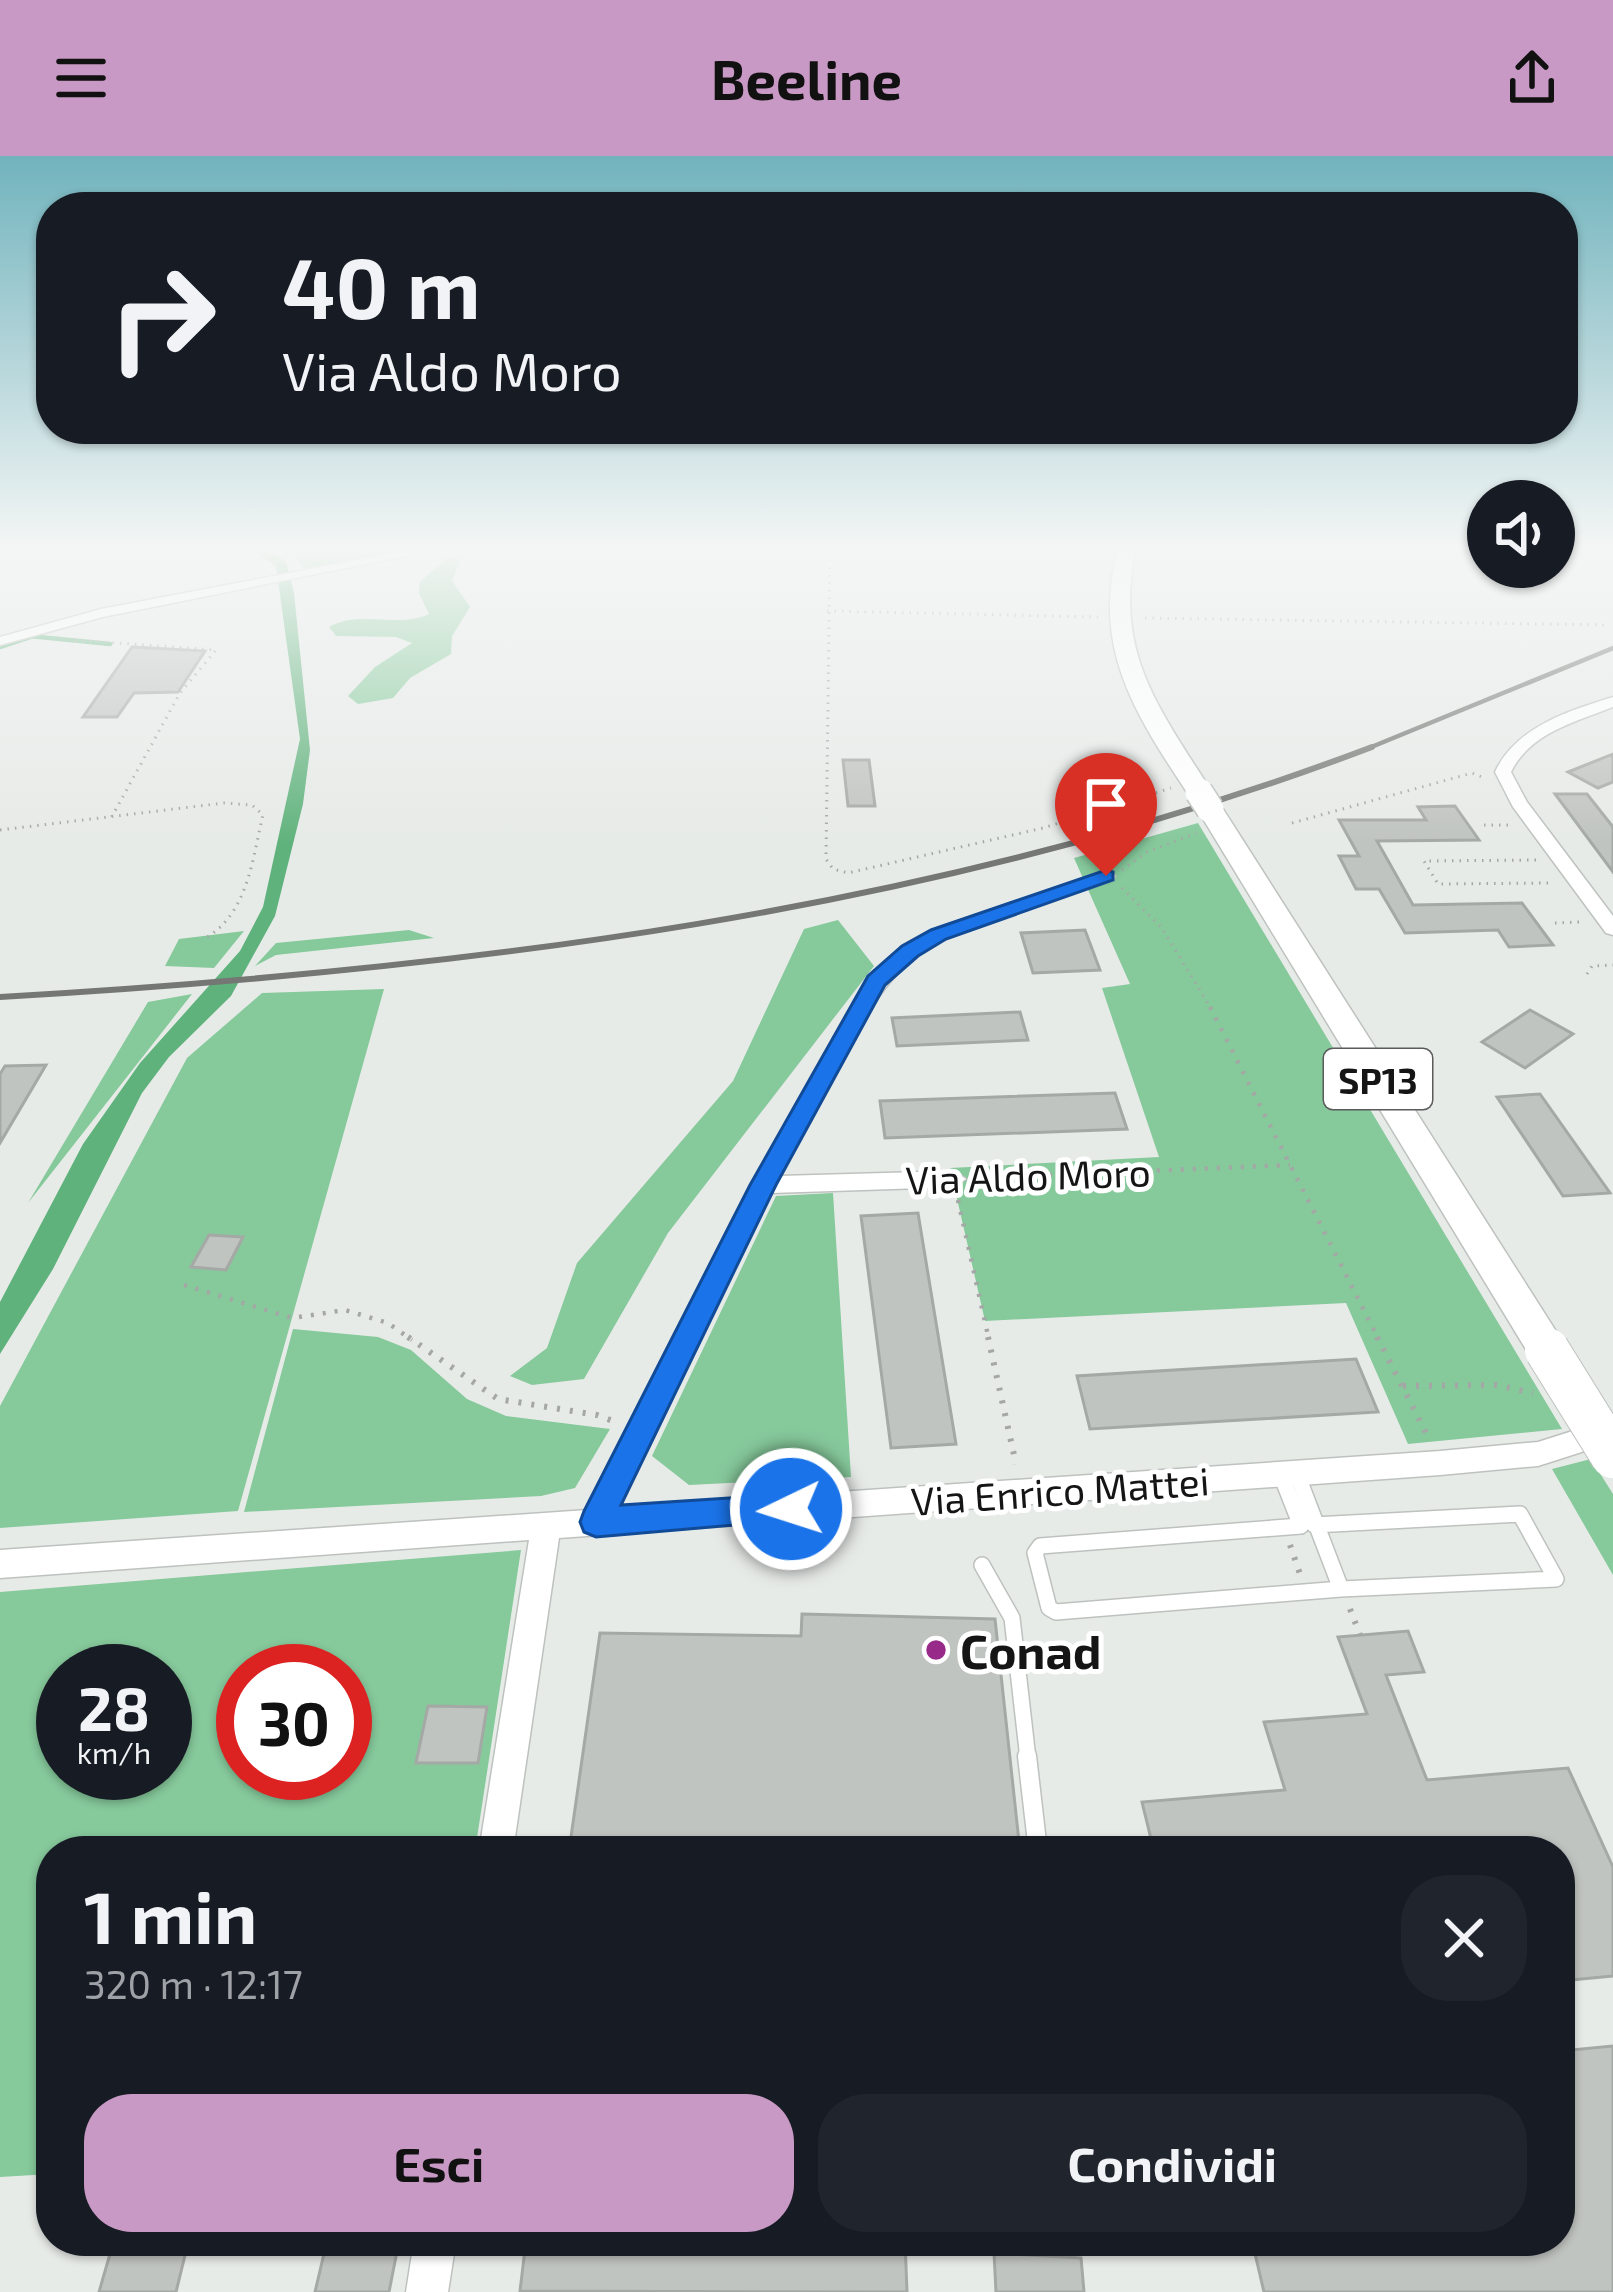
<!DOCTYPE html>
<html lang="it">
<head>
<meta charset="utf-8">
<style>
  body { margin:0; font-family:"Exo 2",sans-serif; background:#20242c; color:#f1f3f6; height:100vh; display:flex; flex-direction:column; font-size:45px; white-space:nowrap }
  * { box-sizing:border-box; margin:0 }
  p { font-size:39px; color:#9ea1a6 }
  .icon { flex:none; width:66px; height:66px; fill:none; stroke:currentColor; stroke-width:2; stroke-linecap:round; stroke-linejoin:round }
  .map { position:relative; flex:1; overflow:hidden }
  .side { position:absolute; left:36px; top:1680px; width:1539px; height:420px; display:flex; flex-direction:column; background:#171b24; border-radius:48px; box-shadow:0 3px 9px #0004 }
  .side>* { flex:none }
  .guide { position:absolute; left:36px; top:36px; width:1542px; height:252px; border-radius:48px; box-shadow:0 3px 9px #0004; background:#171b24; color:#f1f3f6; overflow:hidden }
  .tools { position:absolute; left:1467px; top:324px; display:grid; gap:24px }
  .tools a { display:grid; place-items:center; width:108px; height:108px; border-radius:50%; background:#171b24; box-shadow:0 3px 9px #0004; font-size:60px }
  .speed { position:absolute; left:36px; top:1488px; display:flex; gap:24px; font-size:60px; font-weight:700; text-align:center }
  .speed>* { display:grid; place-content:center; width:156px; height:156px; border-radius:50%; background:#171b24; box-shadow:0 3px 9px #0004; line-height:1 }
  .speed small { font-size:30px; font-weight:400 }
  .speed .limit { border:18px solid #d22; background:#fff; color:#111 }
  .pin { position:absolute; display:grid; place-items:center; width:102px; height:102px; color:#fff; margin:-123px -51px; border-radius:50% 50% 50% 0; rotate:-45deg; box-shadow:0 0 12px #0007 }
  .pin .icon { rotate:45deg }
  .me { position:absolute; width:132px; margin:-66px; rotate:266deg; stroke-linejoin:round; filter:drop-shadow(0 0 9px #0008) }
  .turn { display:flex; align-items:center; gap:42px; height:252px; padding:0 48px; font-size:54px }
  .turn .icon { width:156px; height:156px; stroke-width:2.5 }
  .turn b { display:block; font-size:84px; line-height:102px }
  .round { display:grid; place-items:center; flex:none; width:126px; height:126px; border-radius:48px; background:#20242c }
  .summary { display:flex; align-items:center; justify-content:space-between; height:204px; padding:0 48px }
  h1 { font-size:72px; font-weight:700; line-height:90px }
  .action { display:flex; gap:24px; margin-top:auto; padding:24px 48px }
  .action a { flex:1; height:138px; border-radius:48px; background:#c999c5; color:#111; font-size:48px; font-weight:700; line-height:138px; text-align:center }
  .action a+a { background:#20242c; color:#f1f3f6 }
  header { display:flex; justify-content:space-between; align-items:center; height:156px; padding:0 48px; background:#c999c5; color:#111; font-size:54px; font-weight:700 }
  .map>svg:first-child { display:block }
  .green { fill:#86c99b; fill-rule:evenodd }
  .water { fill:#60b27c }
  .lines { fill:none; stroke-linecap:round; stroke-linejoin:round }
  .stream { stroke:#60b27c; stroke-width:4.5 }
  .building { fill:#c0c4c1; stroke:#a5a9a6; stroke-width:3 }
  .service-far1-casing { stroke:#bec2bf; stroke-width:18 }
  .service-casing { stroke:#bec2bf; stroke-width:21 }
  .minor-casing { stroke:#bec2bf; stroke-width:3 }
  .primary-casing { stroke:#bec2bf; stroke-width:3 }
  .path-far2 { stroke:#a4a7a5; stroke-width:3; stroke-dasharray:1.5 6; stroke-linecap:butt }
  .path-far1 { stroke:#a4a7a5; stroke-width:4.5; stroke-dasharray:3 9; stroke-linecap:butt }
  .path { stroke:#a4a7a5; stroke-width:6; stroke-dasharray:3 10; stroke-linecap:butt }
  .service-far1 { stroke:#fff; stroke-width:15 }
  .service { stroke:#fff; stroke-width:18 }
  .minor { fill:#fff; fill-rule:evenodd }
  .primary { fill:#fff; fill-rule:evenodd }
  .rail-far1 { stroke:#757775; stroke-width:4.5 }
  .rail { stroke:#757775; stroke-width:6 }
  .primary-bridge-far1-casing { stroke:#bec2bf; stroke-width:30; stroke-linecap:butt }
  .primary-bridge-casing { stroke:#bec2bf; stroke-width:46; stroke-linecap:butt }
  .primary-bridge-far1 { stroke:#fff; stroke-width:27 }
  .primary-bridge { stroke:#fff; stroke-width:44 }
  .route { fill:#1a73e8; stroke:#114b97; stroke-width:3 }
  .poi-dot { fill:#982a8a; stroke:#fff; stroke-width:4.5 }
  .labels { text-anchor:middle; dominant-baseline:central; stroke-width:10; stroke-linejoin:round; paint-order:stroke }
  .shield { fill:#fff; stroke:#5a5b5a; stroke-width:3 }
  .shield-label { font-size:36px; font-weight:bold; fill:#141514 }
  .street-label { font-size:39px; fill:#141514; stroke:#fff }
  .near-poi-label { font-size:48px; font-weight:bold; fill:#141514; stroke:#fff; text-anchor:start }
</style>
</head>
<body>
<header><svg class="icon" aria-label="menu" viewBox="0 0 24 24"><path d="M4 6h16M4 12h16M4 18h16"/></svg>Beeline<svg class="icon" aria-label="share" viewBox="0 0 24 24"><path d="M12 15V3M7 8l5-5 5 5M5 13v7h14v-7"/></svg></header>
<div class="map">
<svg width="1613" height="2136" viewBox="0 0 1613 2136">
  <rect width="100%" height="100%" fill="#e7ebe8"/>
  <path class="green" d="M288 389H435L304 413Z
    M448 401 461 403 452 425 470 451 452 480 451 498 410 522 393 542 358 548 348 540 375 511 412 487 396 481 336 480 329 471C360 453 397 473 429 458L419 437 420 426Z
    M1198 667 1562 1273 1408 1288 1346 1147 985 1165 950 1012 1159 1001 1102 832 1130 828 1074 702Z
    M838 764 874 810 668 1077 584 1223 532 1229 510 1220 547 1192 577 1107 733 925 804 773Z
    M409 774 434 782 276 799 255 810 276 787Z
    M244 775 214 812 165 810 179 783Z
    M384 833 238 1355 0 1372V1250L187 902 262 837Z
    M192 838 28 1047 148 846Z
    M833 1037 851 1321 689 1329 652 1300 776 1040Z
    M293 1173 378 1181 411 1194 467 1243 506 1260 610 1273 575 1332 541 1340 244 1356Z
    M1591 1303 1613 1338V1419L1552 1313Z
    M521 1394 475 1695H51V2018L0 2021V1436ZM63 1515H165V1617H63ZM243 1515H345V1617H243Z"/>
  <path class="water" d="M244 389H262L286 406 294 437 310 594 303 648 275 760 231 840 169 901 142 937 53 1113 0 1198V1146L83 988 140 907 240 795 263 751 300 583 276 410Z"/>
  <g class="lines">
    <path class="stream" d="M0 393 74 389
      M29 480 110 488
      M0 491 30 481"/>
  </g>
  <path class="building" d="M132 491 205 495 178 536 134 537 117 561H83Z
    M1613 598V626L1598 632 1568 616Z
    M843 604H869L875 650H848Z
    M1555 638H1587L1613 671V716Z
    M1455 650 1479 684 1377 685 1413 749 1522 747 1553 789 1509 791 1498 774 1405 777 1379 733H1356L1339 700H1359L1339 664H1426L1418 651Z
    M1085 774 1100 814 1033 817 1021 777Z
    M1530 854 1573 878 1525 912 1482 886Z
    M1020 856 1028 884 897 890 892 862Z
    M46 909 0 987V918L5 910Z
    M1115 937 1127 973 885 982 880 945Z
    M1540 938 1610 1037 1563 1040 1497 941Z
    M918 1057 956 1288 891 1292 861 1060Z
    M209 1079 243 1081 226 1114 191 1111Z
    M1356 1203 1378 1256 1090 1273 1077 1220Z
    M802 1458 995 1463 1020 1695H569L600 1477 801 1480Z
    M1408 1475 1424 1516 1386 1519 1427 1624 1568 1612 1613 1711V1820L1560 1825V1695H1154L1142 1646 1285 1634 1264 1566 1367 1558 1338 1481Z
    M428 1550 487 1551 478 1607H416Z
    M1613 1890V2136H1264L1252 2085H1560V1895Z
    M327 2085H399L389 2136H315Z
    M526 2085H905L907 2136 520 2135Z
    M112 2091H187L176 2136H99Z
    M994 2097 1081 2102 1084 2136H996Z"/>
  <g class="lines">
    <g class="service-far1-casing">
      <path id="service-far1" d="M1281 1319 1301 1370 1040 1390 1035 1397 1049 1452 1056 1456 1341 1433 1297 1318
        M1314 1369 1520 1358 1556 1423 1341 1433
        M982 1409 1012 1462 1028 1603"/>
    </g>
    <g class="service-casing">
      <path id="service" d="M1027 1600 1038 1695"/>
    </g>
    <g class="minor-casing">
      <path id="minor" d="M436 389H460L103 461 0 489V481L101 453Z
        M1613 541V551C1575 566 1530 577 1511 616L1527 646 1613 760V779L1606 777 1513 651 1495 616C1516 571 1568 555 1613 541Z
        M1106 715 1115 720 1112 724C1059 743 957 768 915 801 863 841 813 959 780 1020L954 1015 966 1023 954 1031 771 1037 618 1351 1440 1295 1538 1286 1604 1265 1613 1268V1286L1538 1310 1440 1319 559 1382 513 1695H479L529 1384 0 1422V1394L587 1354 751 1029 869 821 903 791 932 774Z
        M414 2085H456L448 2136H406Z"/>
    </g>
    <g class="primary-casing">
      <path id="primary" d="M1119 389H1137C1112 494 1158 551 1212 636L1208 641H1190C1135 558 1090 491 1119 389Z
        M1210 645 1223 653 1561 1183 1567 1194 1561 1205 1547 1210 1533 1205 1197 653Z"/>
    </g>
    <path class="path-far2" d="M830 389 826 703 833 713 848 717 1043 672 1171 632
      M827 455 1098 461
      M1145 462 1608 469
      M75 484 216 494 180 537 110 664
      M1292 667 1472 617 1482 621
      M1484 669H1509
      M0 674 224 647 252 649 263 659C252 704 248 760 202 784
      M1536 704 1424 705 1438 728 1551 727
      M1122 714 1147 696 1196 677
      M1122 732 1162 772 1212 854
      M1555 767 1579 766
      M1587 818 1592 810 1613 809"/>
    <path class="path-far1" d="M1210 851 1379 1184
      M977 1022 1290 1009
      M958 1044 989 1184
      M184 1129 292 1162 345 1154 388 1167 412 1184"/>
    <path class="path" d="M408 1181 498 1243 597 1259 618 1267
      M988 1181 1016 1308
      M1377 1181 1428 1281
      M1403 1230 1496 1229 1533 1237
      M1290 1389 1300 1418
      M1350 1453 1360 1479"/>
    <use href="#service-far1" class="service-far1"/>
    <use href="#service" class="service"/>
    <use href="#minor" class="minor"/>
    <use href="#primary" class="primary"/>
    <path class="rail-far1" d="M1364 594 1613 492"/>
    <path class="rail" d="M0 841C464 814 935 757 1372 591"/>
    <g class="primary-bridge-far1-casing">
      <path id="primary-bridge-far1" d="M1199 636 1210 653"/>
    </g>
    <g class="primary-bridge-casing">
      <path id="primary-bridge" d="M1547 1194 1613 1300"/>
    </g>
    <use href="#primary-bridge-far1" class="primary-bridge-far1"/>
    <use href="#primary-bridge" class="primary-bridge"/>
  </g>
  <linearGradient id="sky" x2="0" y2="1"><stop stop-color="#71b3bd"/><stop offset="0.57" stop-color="#f4f6f5"/><stop offset="1" stop-color="#f4f6f5" stop-opacity="0"/></linearGradient>
  <rect width="1613" height="688" fill="url(#sky)"/>
  <path class="route" d="M1106 714 1113 716V724L946 783 918 800 885 829 776 1029 621 1349 791 1338 803 1343 808 1353 803 1363 596 1381 584 1376 580 1366 584 1355 750 1029 868 820 902 790 931 774Z"/>
  <circle class="poi-dot" cx="936" cy="1494" r="12"/>
  <g class="labels">
    <rect class="shield" x="1324" y="893" width="108" height="60" rx="9"/>
    <g class="shield-label">
      <text x="1378" y="923">SP13</text>
    </g>
    <g class="street-label">
      <text transform="translate(1028 1019) rotate(-2)">Via Aldo Moro</text>
      <text transform="translate(1060 1334) rotate(-4)">Via Enrico Mattei</text>
    </g>
    <g class="near-poi-label">
      <text x="960" y="1494">Conad</text>
    </g>
  </g>
</svg>
<div class="tools">
<a><svg class="icon" aria-label="sound" viewBox="0 0 24 24"><path d="M4 9h4l5-4v14l-5-4H4zM17 9q2 3 0 6"/></svg></a>
</div>
<div class="speed"><div>28<small>km/h</small></div><div class="limit">30</div></div>
<div class="pin" style="left:1106px;top:720px;background:#d93025"><svg class="icon" aria-label="arrive" viewBox="0 0 24 24"><path d="M6 21V4h12l-3 4 3 4H6"/></svg></div>
<svg class="me" style="left:791px;top:1353px" viewBox="-20 -20 40 40"><circle r="17" fill="#1a73e8" stroke="#fff" stroke-width="3"/><path d="M0-11L8 9 0 5-8 9z" fill="#fff"/></svg>
<div class="guide">
<div class="turn"><svg class="icon" aria-label="right" viewBox="0 0 24 24"><path d="M7 20v-9h11M14 6l5 5-5 5"/></svg><div><b>40 m</b>Via Aldo Moro</div></div>
</div>
<section class="side">
<div class="summary"><div><h1>1 min</h1><p>320 m · 12:17</p></div><a class="round"><svg class="icon" aria-label="close" viewBox="0 0 24 24"><path d="M6 6l12 12M18 6L6 18"/></svg></a></div>
<div class="action"><a>Esci</a><a>Condividi</a></div>
</section>
</div>
</body>
</html>
